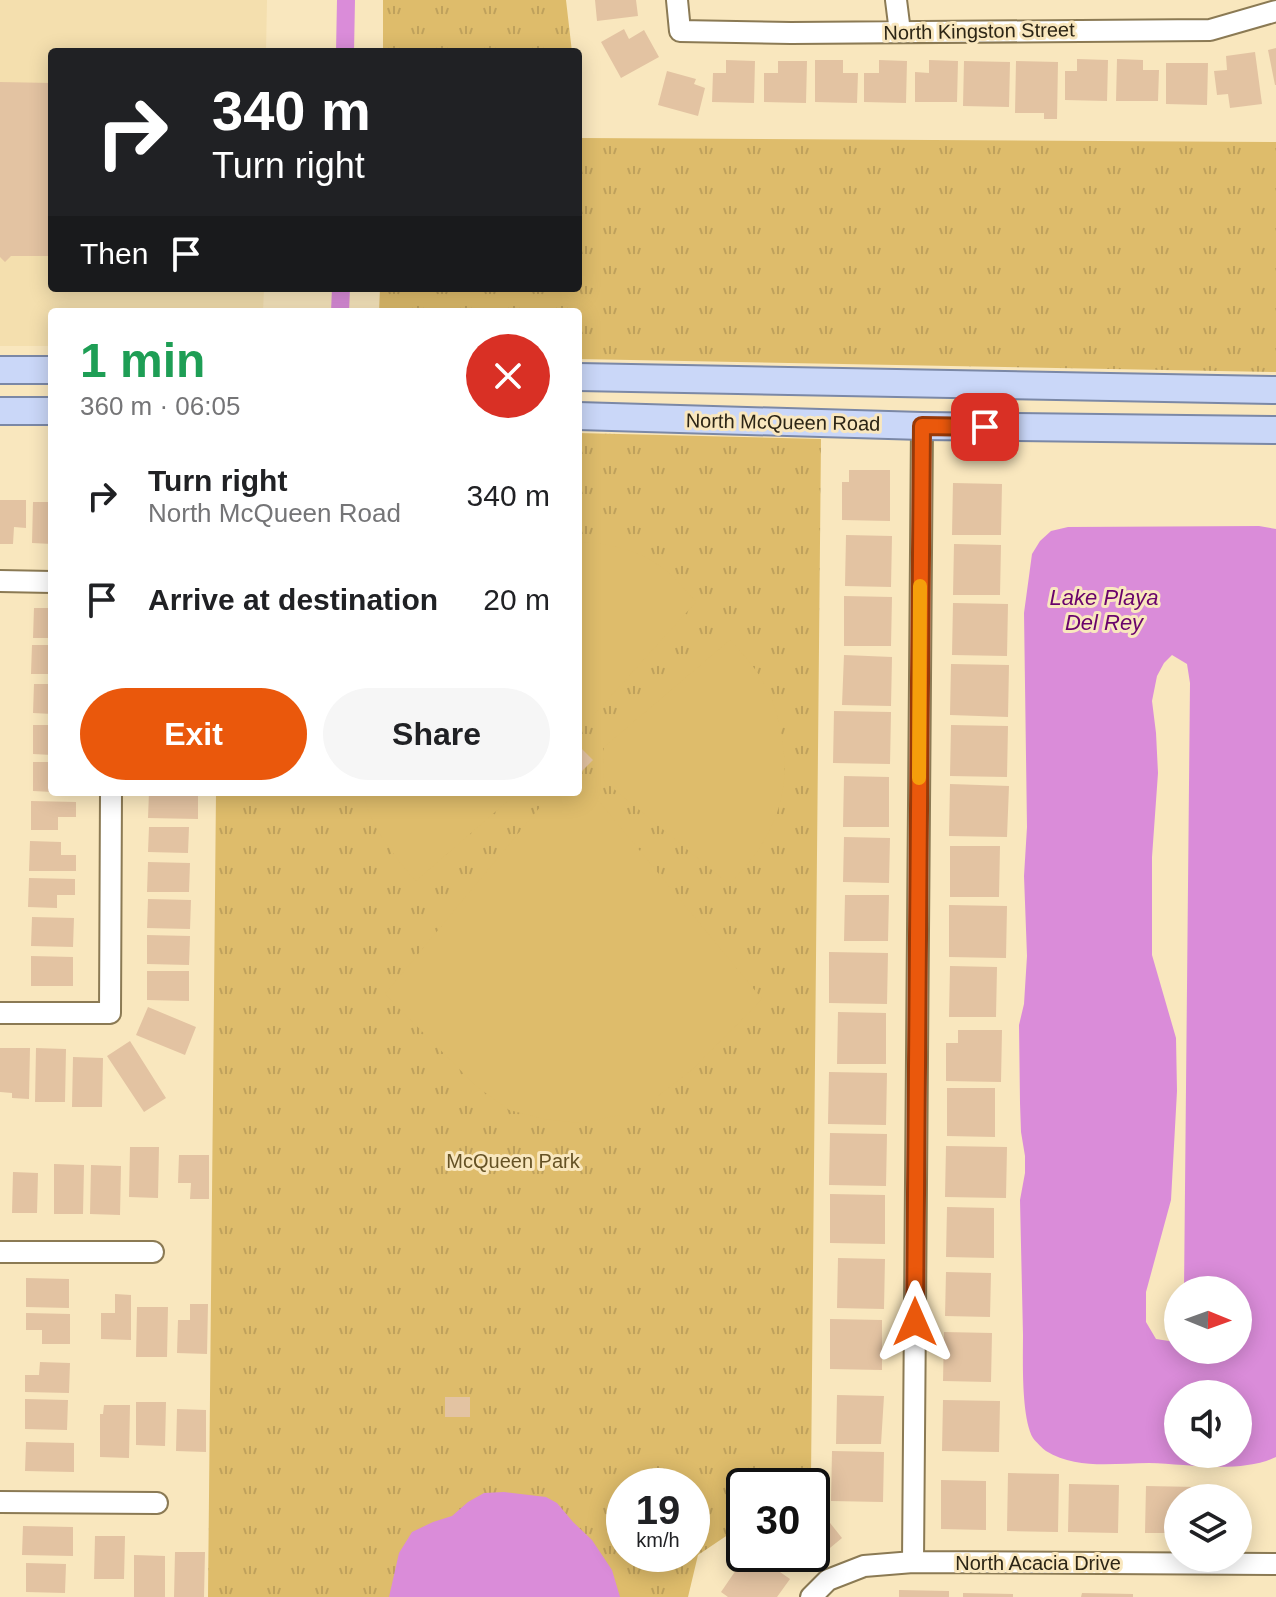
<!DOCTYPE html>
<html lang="en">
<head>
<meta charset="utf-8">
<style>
  body { margin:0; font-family:Helvetica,sans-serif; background:#f6f6f6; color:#202124; height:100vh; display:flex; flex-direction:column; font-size:30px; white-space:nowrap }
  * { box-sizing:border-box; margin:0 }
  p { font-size:26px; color:#757577 }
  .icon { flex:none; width:44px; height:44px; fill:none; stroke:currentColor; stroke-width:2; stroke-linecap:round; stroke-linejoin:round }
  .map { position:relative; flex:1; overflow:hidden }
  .drawer { position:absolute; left:48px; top:308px; width:534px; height:488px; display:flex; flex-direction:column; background:#fff; border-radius:8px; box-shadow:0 4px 20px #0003 }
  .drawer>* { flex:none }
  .top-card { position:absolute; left:48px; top:48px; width:534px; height:244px; border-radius:8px; box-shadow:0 4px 20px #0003; background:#202124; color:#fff; overflow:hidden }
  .needle { width:52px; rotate:91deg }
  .fabs { position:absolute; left:1164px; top:1276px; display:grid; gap:16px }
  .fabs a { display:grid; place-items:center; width:88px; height:88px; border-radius:50%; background:#fff; box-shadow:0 4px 20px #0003; font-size:40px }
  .speed { position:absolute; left:606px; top:1468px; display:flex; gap:16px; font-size:40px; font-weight:700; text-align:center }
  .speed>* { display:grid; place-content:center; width:104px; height:104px; border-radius:50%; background:#fff; box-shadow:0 4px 20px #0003; line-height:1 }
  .speed small { font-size:20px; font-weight:400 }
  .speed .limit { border:4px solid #111; border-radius:12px; background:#fff; color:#111 }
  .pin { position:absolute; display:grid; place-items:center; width:68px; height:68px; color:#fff; margin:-34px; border-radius:16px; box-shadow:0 4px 12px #0006 }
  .me { position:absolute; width:88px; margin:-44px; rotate:0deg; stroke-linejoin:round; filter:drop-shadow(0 0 6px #0008) }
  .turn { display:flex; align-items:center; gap:28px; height:168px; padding:0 32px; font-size:36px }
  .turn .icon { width:104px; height:104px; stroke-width:2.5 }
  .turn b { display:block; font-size:56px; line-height:68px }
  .then { display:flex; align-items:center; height:76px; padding:0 32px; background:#0003; gap:16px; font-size:30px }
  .round { display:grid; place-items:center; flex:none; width:84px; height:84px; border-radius:42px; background:#f6f6f6 }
  .head { display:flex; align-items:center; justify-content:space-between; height:136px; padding:0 32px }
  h1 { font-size:48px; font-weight:700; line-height:60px; color:#1e9e55 }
  .cta { display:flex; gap:16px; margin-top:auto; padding:16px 32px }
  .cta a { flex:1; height:92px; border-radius:48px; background:#ea580c; color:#fff; font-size:32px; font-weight:700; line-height:92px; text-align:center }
  .cta a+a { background:#f6f6f6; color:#202124 }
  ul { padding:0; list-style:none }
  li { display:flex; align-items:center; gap:24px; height:104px; padding:0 32px }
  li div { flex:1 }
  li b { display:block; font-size:30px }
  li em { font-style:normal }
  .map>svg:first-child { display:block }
  .built { fill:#f4dfae }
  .grass { fill:url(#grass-tufts); fill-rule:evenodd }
  .garden { fill:#debc6b }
  .water { fill:#da8cd9; fill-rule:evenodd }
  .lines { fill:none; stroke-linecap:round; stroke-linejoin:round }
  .canal { stroke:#da8cd9; stroke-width:18 }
  .building { fill:#e3c3a2 }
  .minor-casing { stroke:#8b7a54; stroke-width:24 }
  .major-casing { stroke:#7b88a6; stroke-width:30 }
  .minor { stroke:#fff; stroke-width:20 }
  .major { stroke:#cad7f8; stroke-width:26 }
  .route-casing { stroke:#983908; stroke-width:20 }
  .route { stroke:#ea580c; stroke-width:14 }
  .slow { stroke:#f59e0b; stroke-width:14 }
  .labels { text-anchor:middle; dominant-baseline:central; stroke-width:6; stroke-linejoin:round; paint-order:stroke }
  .street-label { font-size:20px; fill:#2c2515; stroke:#f9e7be }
  .park-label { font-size:20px; fill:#655225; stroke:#f9e7be }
  .water-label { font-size:22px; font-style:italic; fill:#69036b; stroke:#f9e7be }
</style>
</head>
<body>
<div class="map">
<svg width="1276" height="1597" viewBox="0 0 1276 1597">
  <defs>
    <pattern id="grass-tufts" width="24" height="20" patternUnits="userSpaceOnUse" patternTransform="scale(2)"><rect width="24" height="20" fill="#debc6b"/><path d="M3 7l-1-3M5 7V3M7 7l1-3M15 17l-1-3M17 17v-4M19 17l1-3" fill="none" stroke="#bfa15c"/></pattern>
  </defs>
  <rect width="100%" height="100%" fill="#f9e7be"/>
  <path class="built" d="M0 0H267L266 52H52V288H264L263 312H52V346H0Z"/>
  <path class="grass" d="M383 0H566L572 52H383Z
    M578 111 581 138 1276 142V372L578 359V312H379L380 288H578Z
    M578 433 821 439 811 1479 800 1486H744V1524L698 1555 688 1597H208L216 792H578ZM624 1486H692V1554H624Z"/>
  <path class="garden" d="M578 542C607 542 641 551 664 569 676 578 686 591 696 602L591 718 578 719Z
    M730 640C743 654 756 668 765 685 781 714 789 761 782 794 776 828 753 862 729 884L603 780 604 747Z
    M364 792H518L416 881C396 858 367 824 364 792Z
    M593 794 762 999 693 1069 658 1096 620 1115 580 1123 544 1119 509 1110 476 1086 385 994 550 795Z"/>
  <path class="water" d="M1259 526 1276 529V1457C1240 1474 1188 1464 1149 1463 1115 1463 1077 1470 1046 1451 1043 1449 1036 1442 1033 1438 1021 1417 1023 1360 1023 1335 1022 1290 1021 1245 1020 1200L1025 1173V1156L1021 1132 1020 1103 1019 1025 1024 1004 1027 956 1024 876 1027 827 1024 613 1032 554 1040 541 1051 531 1068 527ZM1172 655 1187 664 1190 683 1184 1290H1238V1350H1178V1334L1169 1341 1156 1339 1146 1322V1292L1171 1200 1177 1091 1176 1038 1152 955V857L1158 773 1156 733 1152 701 1157 676 1164 663ZM1178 1394H1238V1454H1178Z
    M504 1492 546 1497 557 1503 573 1522 592 1540 612 1570 620 1597H389L399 1553 412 1532 433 1522 452 1516 468 1502 484 1493Z"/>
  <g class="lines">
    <path class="canal" d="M345 52 346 0
      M340 312 341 288"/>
  </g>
  <path class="building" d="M595 0H636L638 16 597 21Z
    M624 29 629 39 644 30 659 57 621 78 601 42Z
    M1276 48V85H1275L1268 50Z
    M1255 52 1262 104 1230 108 1228 94 1217 95 1214 71 1227 70 1226 56Z
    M1077 59 1108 60 1107 101 1065 100V71H1077Z
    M1117 59 1143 60V70H1159L1158 101H1116Z
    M726 60 755 61 754 103 712 102 713 73H726Z
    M815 60H843V73H858L857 103 815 102Z
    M879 60 907 61 906 103 864 102V73H879Z
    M929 60 958 61 957 102H915V72L929 73Z
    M778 61H807L806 103 764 102V73H778Z
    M964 61 1010 62 1009 107 963 106Z
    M1016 61 1058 62 1057 119H1044V113H1015Z
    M1166 63H1208L1207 105 1166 104Z
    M667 71 696 79 694 84 705 88 698 116 658 105Z
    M0 82 52 83V256H11L5 262 0 257Z
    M849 470H890V521L842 520V482H849Z
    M953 483 1002 484 1001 535H952Z
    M0 500H26V528L14 527 13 544H0Z
    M33 502H52V544L32 543Z
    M846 535 892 536 891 587 845 586Z
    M954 544 1001 545 1000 595H953Z
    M844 596 892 597 891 646H844Z
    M953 603 1008 604 1007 656 952 655Z
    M34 608H52V638H33Z
    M32 645H52V674H31Z
    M844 655 892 657 891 706 842 705Z
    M951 664 1009 665 1008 717 950 715Z
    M34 684H52V714L33 713Z
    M834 711 891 712 890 764 833 763Z
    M33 725H52V755L33 754Z
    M951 725 1008 726 1007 777 950 776Z
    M578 745 593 760 578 775Z
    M33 762H52V792L33 791Z
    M844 776 889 777V827H843Z
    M950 784 1009 786 1007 837 949 836Z
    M149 792H198V819L148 818Z
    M31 801 76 802V817H58V830H31Z
    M149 827H189L188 853 148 852Z
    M844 837 890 838 889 883 843 882Z
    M30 841 61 842V855H76V871H29Z
    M950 846H1000L999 897H950Z
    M148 862 190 863 189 892H147Z
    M29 878 75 879V895H57V908L28 907Z
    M845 895H889L888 941H844Z
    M148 899 191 900 190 929 147 928Z
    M949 905 1007 906 1006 958 949 957Z
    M32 917 74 918 73 947 31 946Z
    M147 935 190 936 189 965 147 964Z
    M829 952 888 953 887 1004 829 1003Z
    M31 956 73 957V986H31Z
    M950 966 997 967 996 1017H949Z
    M147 971H189V1001L147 1000Z
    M148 1007 196 1027 185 1055 136 1035Z
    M838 1012 886 1013V1064H837Z
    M958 1030H1002L1001 1082 946 1081V1043H958Z
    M130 1041 166 1098 144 1112 107 1056Z
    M0 1048H30L29 1099 12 1098V1093L0 1092Z
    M36 1048 66 1049 65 1102H35Z
    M73 1057 103 1058 102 1107H72Z
    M829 1072 887 1073 886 1125 828 1124Z
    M947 1088H995V1137L947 1136Z
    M830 1133 887 1134 886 1186 829 1185Z
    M946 1146 1007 1147 1006 1198 945 1197Z
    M130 1147H159L158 1198 129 1197Z
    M179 1155H209V1199H190L191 1183H178Z
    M54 1164 84 1165 83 1214H54Z
    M91 1165 121 1166 120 1215 90 1214Z
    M13 1172 38 1173 37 1213H12Z
    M830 1194 885 1195V1244L830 1243Z
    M947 1207 994 1208V1258L946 1257Z
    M838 1258 885 1259 884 1309 837 1308Z
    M946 1272 991 1273 990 1317 945 1316Z
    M26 1278 69 1279V1308L26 1307Z
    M115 1294 131 1295V1340L101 1339V1313H115Z
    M190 1304H208L207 1354 177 1353 178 1320H190Z
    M137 1307H168L167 1357H136Z
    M26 1313 70 1314V1344H42V1330H26Z
    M830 1319 882 1320V1370L830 1369Z
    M944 1332 992 1333 991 1382 943 1381Z
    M40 1362 70 1363 69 1393 25 1392V1375H39Z
    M837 1395 884 1396 881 1444H836Z
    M445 1397H470V1417H445Z
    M25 1399 68 1400 67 1430 25 1429Z
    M943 1400 1000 1401 999 1452 942 1451Z
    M136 1402H166L165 1446 136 1445Z
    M104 1405H130L129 1458 100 1457V1414H103Z
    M177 1409 206 1410V1452L176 1451Z
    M26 1442 74 1443V1472L25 1471Z
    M832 1451 884 1452 883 1502 831 1501Z
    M1008 1473 1059 1474 1058 1532 1007 1531Z
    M941 1480 986 1481V1530L941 1529Z
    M1069 1484 1119 1485 1118 1533 1068 1532Z
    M1146 1486 1197 1487 1196 1498H1178V1533H1145Z
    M815 1504 842 1538 807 1567 797 1554H812V1507Z
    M23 1526 73 1527V1556L22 1555Z
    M95 1536H125L124 1579H94Z
    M175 1552H205L204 1597H174Z
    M747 1554H754L790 1579 777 1597H728L721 1592Z
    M134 1555 165 1556V1597H134Z
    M26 1563 66 1564 65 1593 26 1592Z
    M899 1590 949 1591V1597H899Z
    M963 1593 1013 1594V1597H963Z
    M1082 1593 1133 1594V1597H1081Z"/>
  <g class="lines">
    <g class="minor-casing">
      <path id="minor" d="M677 0 680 31 791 33 1210 30 1276 11
        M896 0 900 32
        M0 581 52 582
        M0 1013H110L111 792
        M0 1252H153
        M0 1502 157 1503
        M913 1562 922 426
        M811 1597 828 1580 864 1566 913 1562 1276 1564"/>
    </g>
    <g class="major-casing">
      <path id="major" d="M0 370H52
        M578 377 1276 390
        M0 411H52
        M578 416 922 426 1276 430"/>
    </g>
    <use href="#minor" class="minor"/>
    <use href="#major" class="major"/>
  </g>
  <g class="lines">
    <g class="route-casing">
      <path id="route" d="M915 1322 922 426 985 427"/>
    </g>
    <use href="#route" class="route"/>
    <path class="slow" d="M919 778 920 586"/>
  </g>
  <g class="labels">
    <g class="street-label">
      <text transform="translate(979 31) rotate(-1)">North Kingston Street</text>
      <text transform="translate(783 422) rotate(1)">North McQueen Road</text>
      <text x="1038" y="1563">North Acacia Drive</text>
    </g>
    <g class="park-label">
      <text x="513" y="1161">McQueen Park</text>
    </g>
    <g class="water-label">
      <text x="1104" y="597">Lake Playa<tspan x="1104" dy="25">Del Rey</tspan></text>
    </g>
  </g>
</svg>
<div class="fabs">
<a><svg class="needle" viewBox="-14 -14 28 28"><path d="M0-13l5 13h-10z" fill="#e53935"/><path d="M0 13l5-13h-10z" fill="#757577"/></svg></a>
<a><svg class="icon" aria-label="sound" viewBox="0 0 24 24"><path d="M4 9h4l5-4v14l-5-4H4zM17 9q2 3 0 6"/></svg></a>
<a><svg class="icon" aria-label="layers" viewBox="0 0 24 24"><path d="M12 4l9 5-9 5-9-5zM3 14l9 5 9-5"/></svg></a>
</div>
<div class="speed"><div>19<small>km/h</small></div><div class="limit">30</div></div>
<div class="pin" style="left:985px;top:427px;background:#d93025"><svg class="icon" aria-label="arrive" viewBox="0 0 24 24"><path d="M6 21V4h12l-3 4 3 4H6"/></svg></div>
<svg class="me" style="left:915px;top:1322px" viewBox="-20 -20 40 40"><path d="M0-17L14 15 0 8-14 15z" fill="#ea580c" stroke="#fff" stroke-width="4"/></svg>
<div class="top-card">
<div class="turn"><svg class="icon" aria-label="right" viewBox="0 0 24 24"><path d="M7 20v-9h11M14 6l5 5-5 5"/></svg><div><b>340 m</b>Turn right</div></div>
<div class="then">Then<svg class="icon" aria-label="arrive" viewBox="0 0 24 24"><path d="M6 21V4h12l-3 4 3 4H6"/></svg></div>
</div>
<section class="drawer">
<div class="head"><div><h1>1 min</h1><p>360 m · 06:05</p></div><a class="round" style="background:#d93025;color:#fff"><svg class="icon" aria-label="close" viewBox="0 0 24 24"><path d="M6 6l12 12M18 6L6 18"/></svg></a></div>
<ul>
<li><svg class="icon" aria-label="right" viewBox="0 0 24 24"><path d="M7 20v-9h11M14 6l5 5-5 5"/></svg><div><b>Turn right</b><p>North McQueen Road</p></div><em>340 m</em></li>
<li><svg class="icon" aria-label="arrive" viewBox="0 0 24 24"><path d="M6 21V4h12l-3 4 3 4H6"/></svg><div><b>Arrive at destination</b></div><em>20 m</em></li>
</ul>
<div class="cta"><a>Exit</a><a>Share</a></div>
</section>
</div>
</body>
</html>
